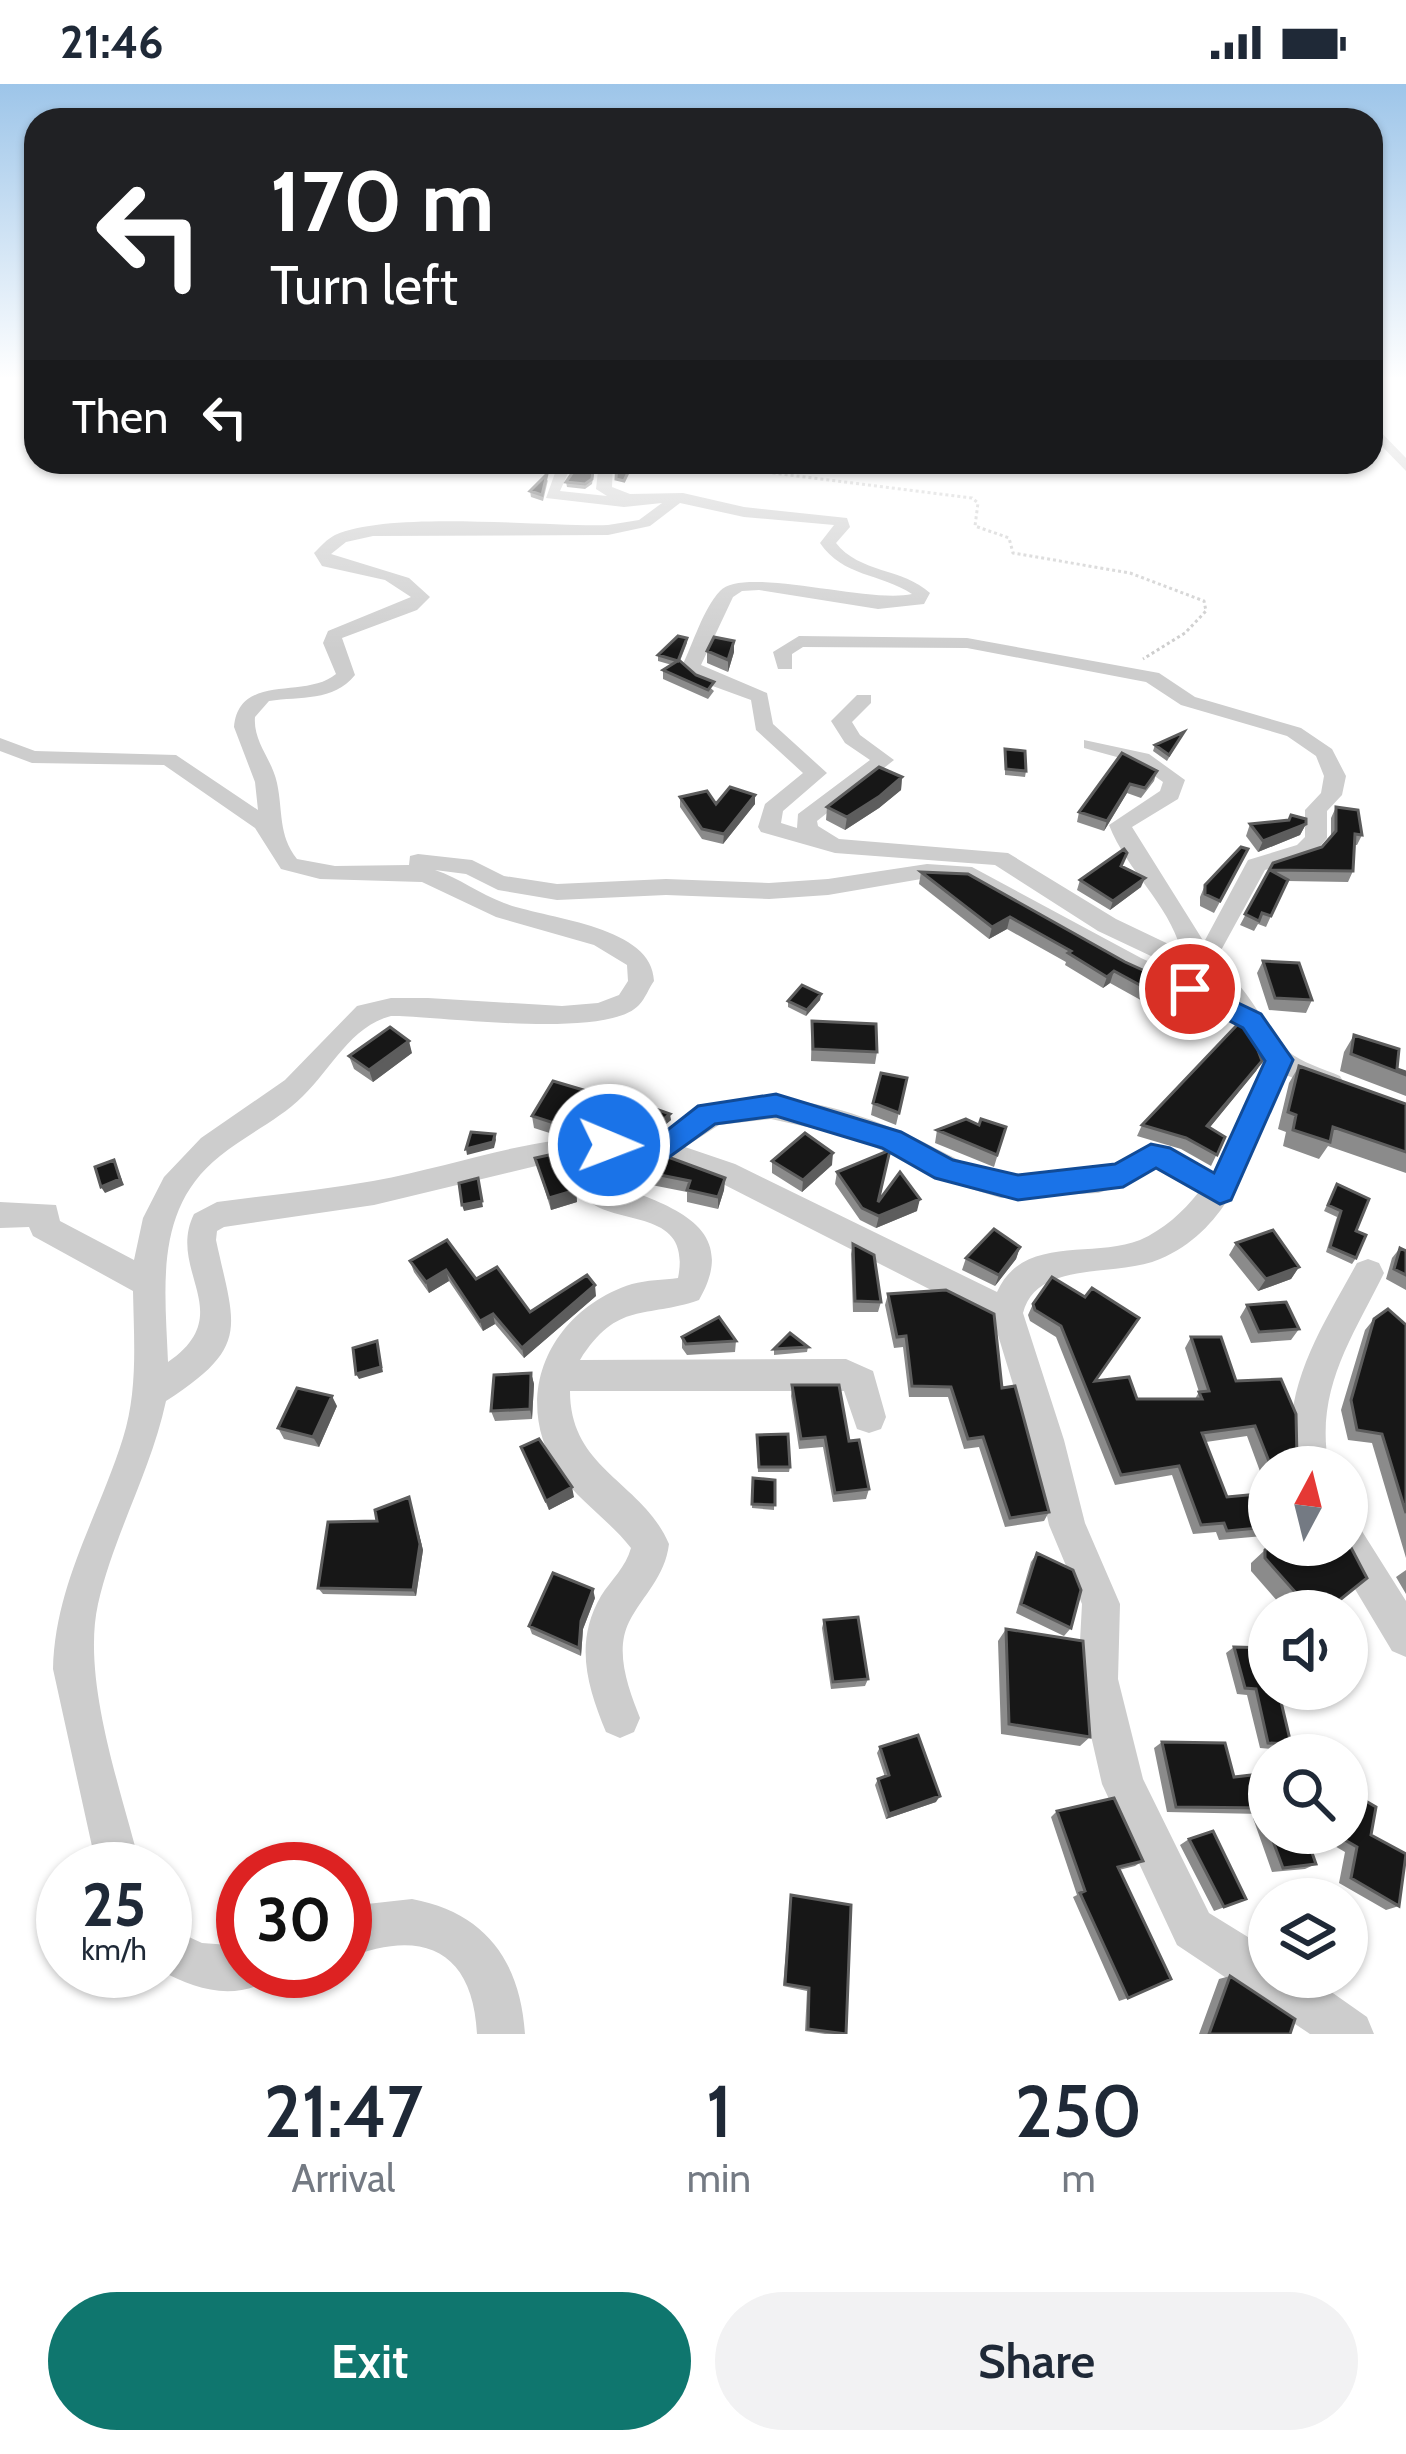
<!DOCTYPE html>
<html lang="en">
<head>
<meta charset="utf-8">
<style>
  body { margin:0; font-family:Cabin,sans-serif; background:#f2f2f3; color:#1f2937; height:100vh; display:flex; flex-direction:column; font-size:45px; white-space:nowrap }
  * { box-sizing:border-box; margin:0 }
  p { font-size:39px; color:#747a83 }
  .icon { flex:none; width:66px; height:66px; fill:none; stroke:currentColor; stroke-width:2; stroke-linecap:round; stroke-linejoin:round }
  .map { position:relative; height:1950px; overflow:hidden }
  .drawer { display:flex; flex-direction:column; background:#fff; flex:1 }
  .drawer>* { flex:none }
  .top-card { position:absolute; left:24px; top:24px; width:1359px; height:366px; border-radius:36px; box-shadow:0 3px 9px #0004; background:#202124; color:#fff; overflow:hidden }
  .needle { width:78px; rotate:7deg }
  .buttons { position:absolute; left:1248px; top:1362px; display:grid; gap:24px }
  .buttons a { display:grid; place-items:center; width:120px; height:120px; border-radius:50%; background:#fff; box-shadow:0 3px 9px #0004; font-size:60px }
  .speed { position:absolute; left:36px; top:1758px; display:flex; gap:24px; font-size:60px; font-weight:700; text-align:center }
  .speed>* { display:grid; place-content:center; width:156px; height:156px; border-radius:50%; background:#fff; box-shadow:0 3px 9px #0004; line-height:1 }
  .speed small { font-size:30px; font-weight:400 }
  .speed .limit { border:18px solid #d22; background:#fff; color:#111 }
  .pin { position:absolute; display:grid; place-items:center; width:102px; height:102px; color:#fff; margin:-51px; border:6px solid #fff; border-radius:50%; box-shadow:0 3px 12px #0007 }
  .me { position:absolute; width:132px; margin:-66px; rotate:91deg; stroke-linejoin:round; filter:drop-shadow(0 0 9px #0008) }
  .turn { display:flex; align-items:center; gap:42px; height:252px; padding:0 48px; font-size:54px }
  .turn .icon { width:156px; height:156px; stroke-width:2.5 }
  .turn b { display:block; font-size:84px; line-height:102px }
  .then { display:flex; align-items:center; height:114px; padding:0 48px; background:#0003; gap:24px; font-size:45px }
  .eta { display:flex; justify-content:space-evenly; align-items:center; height:204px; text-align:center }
  .eta b { font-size:72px; font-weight:600; line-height:84px }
  .cta { display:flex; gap:24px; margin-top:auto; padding:24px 48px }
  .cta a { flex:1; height:138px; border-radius:72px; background:#0f766e; color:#fff; font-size:48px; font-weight:600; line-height:138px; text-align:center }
  .cta a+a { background:#f2f2f3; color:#1f2937 }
  .status { display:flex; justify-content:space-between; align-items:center; height:84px; padding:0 60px; background:#fff; direction:ltr }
  .status svg { height:33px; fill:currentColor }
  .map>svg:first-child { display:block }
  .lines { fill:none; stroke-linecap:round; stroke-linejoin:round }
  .path { stroke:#cdcdcd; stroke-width:3; stroke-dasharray:3 3; stroke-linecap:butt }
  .minor { fill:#cdcdcd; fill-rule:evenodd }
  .wall { fill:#8b8b8b }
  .shaded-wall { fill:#5d5d5d }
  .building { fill:#171717; stroke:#5d5d5d; stroke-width:3 }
  .route { fill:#1a73e8; stroke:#114b97; stroke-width:3 }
</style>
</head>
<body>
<div class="status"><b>21:46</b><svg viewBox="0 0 49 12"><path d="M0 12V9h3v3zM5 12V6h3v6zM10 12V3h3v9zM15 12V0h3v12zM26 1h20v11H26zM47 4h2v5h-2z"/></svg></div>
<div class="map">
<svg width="1406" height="1950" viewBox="0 0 1406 1950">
  <rect width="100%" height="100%" fill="#fff"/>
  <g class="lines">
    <path class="path" d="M820 378 773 389 972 414 978 419 975 442 1009 454 1013 469 1130 489 1204 517 1206 527 1185 549 1143 575"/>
    <path class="minor" d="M1371 338 1406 374V387L1371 351Z
      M559 378H573L560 407 607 412 596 405 599 378H613L612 403 630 410 683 409 744 423 847 434 850 443 836 459C859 489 903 484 930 509L924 520 878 525 759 506 742 507 733 513 701 581 767 609 773 640 827 689 783 727 781 739 797 744 798 730 870 676 845 659 831 637 857 611H871V619L852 638 860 651 894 676 817 737 818 742 839 755 1008 769 1116 835 1181 866C1168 819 1127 787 1109 741L1160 707 1163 698 1135 678 1084 664V656L1149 670 1185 696 1178 715 1132 743 1204 858 1248 776 1297 761 1305 753V726L1321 709 1324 692 1316 672 1287 652 1181 621 1146 598 967 564 803 563 792 570V585H778L773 568 799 552 967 554 1159 589 1195 613 1301 644 1332 665 1346 692 1342 711 1327 727V754L1313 771 1265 786 1213 881C1249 898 1260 940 1288 967 1300 978 1324 985 1340 992L1344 999 1340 1006 1330 1009 1286 991C1253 1059 1236 1143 1160 1175 1117 1194 1037 1175 1023 1229L1064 1356 1085 1439 1120 1520 1118 1595 1143 1695 1209 1829 1269 1866V1893H1310L1367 1933 1374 1950H1310L1177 1861 1102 1700 1078 1595 1082 1520 1049 1441 1030 1356 994 1238 715 1096 661 1078 593 1073 609 1098C661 1120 744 1138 699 1216 645 1235 618 1216 580 1276L846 1275 873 1287 886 1333 881 1345 869 1349 857 1345 844 1307H570C570 1386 642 1397 669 1460 665 1493 643 1511 629 1538 614 1568 629 1606 640 1634L634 1648 620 1654 606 1648C587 1602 574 1558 601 1512 611 1496 626 1483 631 1464 610 1437 580 1418 560 1390 509 1316 548 1227 632 1200 647 1196 663 1196 678 1194 692 1124 619 1143 587 1116 576 1106 572 1087 561 1076L374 1121 224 1143 217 1147 216 1156C235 1244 251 1262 166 1317 151 1387 114 1450 98 1520 81 1597 122 1708 141 1785H97L53 1585C55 1500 98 1434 123 1354 138 1307 134 1257 133 1207L33 1152 29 1143 0 1144V1118L56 1121 60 1137 134 1176 143 1134 164 1093 201 1054 285 996 357 922 391 914H428L562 922 598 919 619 911 628 897 627 881 594 861 496 833 422 798 320 795 281 785 255 744 164 681 32 679 0 667V654L35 667 176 671 258 726 255 698 234 643C239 588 305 616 336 590L323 559 328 547 411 513 385 496 322 482 314 469C320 463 327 455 335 451 391 426 542 443 608 441L639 436 662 419 624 423 546 414ZM680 419 744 433 834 441 820 459C843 493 880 489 912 510 868 520 743 481 720 507 703 525 693 560 682 582L699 597 751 616 756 646 803 689 765 720 758 743 761 748 835 769 995 781 1098 847 1206 898 1215 908 1141 874 972 783 927 780 828 795 769 799 666 795 557 800 504 792 472 776 418 770 410 772 409 781 335 782 297 775C278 751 283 727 277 699 272 675 253 658 255 633L269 617C301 612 333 618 355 591L342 554 417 526 430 513 409 494 331 470 346 458 373 452 608 451 650 442ZM435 786 466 790 498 806 557 816 666 811 769 815 828 811 927 794 967 797 1123 886 1241 941 1266 977 1213 1088 1180 1069 1151 1060C1136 1065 1125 1077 1110 1082 1079 1093 1033 1094 1000 1089 970 1085 943 1067 915 1054 832 1016 732 989 655 1055 549 1043 475 1078 373 1097 322 1106 269 1111 217 1118L194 1130C166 1187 239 1229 168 1278 165 1202 154 1124 220 1072 247 1050 279 1036 303 1012 331 985 351 942 391 932 442 932 607 956 639 921 645 915 649 904 654 897 653 841 545 835 504 819 480 810 459 794 435 786ZM771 1035 852 1053 958 1101 1001 1114 1098 1109 1130 1099 1154 1084 1198 1109C1183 1128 1163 1146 1140 1156 1092 1175 1023 1150 997 1208L735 1080 685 1063 719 1041Z
      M1311 378H1329L1335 383 1328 387Z
      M1368 1175 1379 1179 1384 1189C1352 1254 1314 1307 1329 1383H1293C1280 1305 1321 1245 1357 1179Z
      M1347 1438 1360 1444 1406 1517V1573L1392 1567 1334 1470 1330 1461H1347Z
      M412 1815C486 1829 520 1877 525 1950H477C473 1864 420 1844 345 1875V1829L367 1820Z
      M165 1842 202 1859 243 1862V1887H265L259 1901C225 1915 192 1903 161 1887H165Z"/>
  </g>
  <path class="wall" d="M580 378H596L592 400 585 405 567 403 566 398Z
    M548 396 543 417 531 413 530 407Z
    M687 554V559L680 577 714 607 708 615 663 595V586L672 581 658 577V571Z
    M734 557V568L728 588 707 579V567Z
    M1184 648 1167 677 1153 667 1155 661Z
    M1005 665 1026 687 1025 693 1005 691Z
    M1122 669 1157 687 1154 697 1141 714 1127 709 1104 747 1077 738 1079 728Z
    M902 693 901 706 879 724 845 746 826 736 827 723Z
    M680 713 716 720H755L723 760 702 755 680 723Z
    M1336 723 1362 751 1357 761H1354L1353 787 1348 798 1287 797 1266 843 1258 840 1254 847 1240 841 1273 779 1322 763 1331 752V734Z
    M1250 740H1306L1300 751 1258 768 1246 752Z
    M1248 765 1214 829 1200 822V813L1205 801Z
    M1122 783 1141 803 1110 826 1077 806 1080 796Z
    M921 788 1211 917 1205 929 1191 944 1110 899 1103 904 1065 881 1066 878 1007 845 989 855 919 800Z
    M1263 877 1312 916 1306 929 1269 926 1257 889Z
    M821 910 820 916 806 932 788 923V917Z
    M812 937 877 968 875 980 811 977Z
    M1354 951 1397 985 1406 988V1012L1340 987 1344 968Z
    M412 969 373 998 354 985 349 972Z
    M1262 977 1256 987 1209 1044 1225 1053 1211 1082 1181 1065 1137 1052 1142 1041Z
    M1299 982 1406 1020V1089L1328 1062 1319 1075 1283 1062 1286 1048 1278 1045 1289 999Z
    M907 994 896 1041 871 1031 873 1019Z
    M590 1008 591 1020 574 1050 559 1052 534 1044 532 1032Z
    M671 1036 654 1050 639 1049 638 1043Z
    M979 1041 1006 1043 994 1083 935 1059 937 1046Z
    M535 1074 576 1106 577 1118 551 1126Z
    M772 1077 832 1081 802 1108 772 1089Z
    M615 1082 725 1094 724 1106 718 1125 687 1118V1108L616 1094Z
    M837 1088 879 1117 917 1127 876 1144 860 1136 835 1100Z
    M1337 1100 1356 1147V1174L1352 1180 1326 1168 1337 1133 1324 1127Z
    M1236 1159 1299 1183 1291 1195 1258 1207 1229 1171Z
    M853 1160 881 1218 878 1228H853L851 1170Z
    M1020 1163 1016 1175 995 1202 962 1186 966 1174Z
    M1400 1164 1406 1167V1206L1386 1195 1392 1174Z
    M410 1177 476 1195 530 1228 596 1212 524 1274 495 1240 483 1247 449 1197 429 1209 414 1188Z
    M888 1210 1002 1304 1049 1428 1044 1437 1005 1443 979 1363 964 1365 948 1313H909L903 1263 894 1264 885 1221Z
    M1085 1213 1139 1234 1096 1297 1137 1315H1195L1199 1308 1185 1264 1191 1253 1236 1297 1297 1374 1311 1378 1306 1383H1269V1389L1261 1390 1247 1352 1206 1358 1227 1413 1269 1437V1445L1263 1452 1219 1456 1216 1448 1193 1450 1172 1391 1115 1401 1056 1253 1030 1237 1028 1231 1033 1220Z
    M1247 1221 1299 1245 1291 1256 1251 1259 1240 1233Z
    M1374 1235 1406 1241V1474L1372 1359 1348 1356 1341 1326 1365 1246Z
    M682 1253 736 1257 735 1268 687 1271 682 1264Z
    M808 1263 807 1268 774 1271V1265Z
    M531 1289 534 1300 532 1335 495 1337 491 1327Z
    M792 1301 869 1405 866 1415 833 1418 823 1363 799 1365 791 1312Z
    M337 1322 319 1363 284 1355 278 1344Z
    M757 1356 790 1383 789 1388H758Z
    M521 1363 574 1413 549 1426Z
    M753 1394 775 1396 774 1426 752 1424Z
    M409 1413 423 1466 416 1512 323 1510 318 1504 377 1437Z
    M1265 1466 1326 1527H1286L1251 1487V1479Z
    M1037 1469 1071 1544 1064 1552 1016 1529 1031 1478Z
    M1406 1486V1510L1396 1493Z
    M595 1514 583 1545 581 1572 532 1550 529 1542Z
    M824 1536 868 1595 865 1602 831 1605 822 1544Z
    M1006 1545 1090 1653 1080 1662 1001 1650 998 1557Z
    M1234 1563 1298 1606 1289 1612H1279L1291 1660 1282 1666 1260 1664 1247 1611 1237 1610 1226 1569Z
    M1162 1658 1234 1693 1269 1689V1749H1305L1316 1780 1305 1785 1272 1788 1253 1734 1261 1730 1167 1728 1154 1664Z
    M880 1663 936 1718 886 1735 875 1701 878 1695 885 1693 877 1669Z
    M1057 1727 1143 1777 1135 1782 1119 1786 1128 1914 1119 1917 1073 1813 1077 1811 1051 1733Z
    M1328 1749 1371 1751 1399 1822 1386 1826 1339 1799 1345 1768 1326 1757Z
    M1189 1755 1246 1815 1214 1827 1180 1761Z
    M791 1811 846 1950H825L805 1947 807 1907 783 1902Z
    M1230 1892 1290 1950H1199L1219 1895Z"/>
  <path class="shaded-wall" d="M734 557V568L728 588V576Z
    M902 693 901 706 879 724 845 746 847 733Z
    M1130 700 1127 709 1104 747 1107 737Z
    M755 711V720L723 760 724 750Z
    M1306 740 1300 751 1258 768 1263 757Z
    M1145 794 1141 803 1110 826 1113 817Z
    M1010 833 1007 845 989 855 992 843Z
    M1114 887 1110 899 1103 904 1107 893Z
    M821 910 820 916 806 932 807 926Z
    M1211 917 1205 929 1191 944 1197 932Z
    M409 957 412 969 373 998 369 986Z
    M1262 977 1256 987 1202 1053 1207 1042Z
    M590 1008 591 1020 574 1050 573 1038Z
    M670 1030 671 1036 654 1050 653 1044Z
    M495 1050 496 1056 494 1064 467 1071 466 1065Z
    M833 1069 832 1081 802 1108 803 1096Z
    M114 1076 124 1101 105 1109 101 1103Z
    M725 1094 724 1106 718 1125V1113Z
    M479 1100 483 1123 464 1127 462 1121Z
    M576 1106 577 1118 551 1126 549 1114Z
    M920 1115 917 1127 876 1144 879 1132Z
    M1020 1163 1016 1175 995 1202 999 1191Z
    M1299 1183 1291 1195 1258 1207 1266 1195Z
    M446 1186 449 1197 429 1209 426 1198Z
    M595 1201 596 1212 524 1274 522 1264Z
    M493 1230 495 1240 483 1247 480 1237Z
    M377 1257 383 1288 359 1295 356 1290Z
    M531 1289 534 1300 532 1335 530 1325Z
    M332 1312 337 1322 319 1363 313 1353Z
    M572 1403 574 1413 549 1426 546 1417Z
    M409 1413 423 1466 416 1512 413 1506Z
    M593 1505 595 1514 583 1545 581 1572 579 1564 581 1537Z
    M940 1712 936 1718 886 1735 889 1730Z"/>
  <path class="building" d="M580 378H594L592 395 585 400 566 398Z
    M617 378H633L624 397 616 395Z
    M547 390 542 411 530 407Z
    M678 552 687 554 678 577 658 571Z
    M714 553 734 557 728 576 707 567Z
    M679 576 696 591 714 598 708 606 663 586Z
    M1184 648 1169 671 1155 661Z
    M1005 665 1025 667 1026 687 1006 685Z
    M1122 669 1157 687 1145 704 1130 700 1107 737 1079 728Z
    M879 683 902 693 880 712 847 733 827 723Z
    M730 703 755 711 724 750 702 745 680 713 707 707 716 720Z
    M1336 723 1358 726 1362 751 1355 750 1353 787 1270 786 1288 796 1271 832 1262 829 1259 837 1245 830 1273 779 1322 763 1336 747Z
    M1291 731 1306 735V740L1263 757 1250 740 1289 736Z
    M1241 763 1248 765 1220 817 1205 810V801Z
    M1124 765 1127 769 1121 782 1145 794 1113 817 1080 796Z
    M921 788 968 790 1125 878 1211 917 1197 932 1114 887 1107 893 1068 869 1071 867 1010 833 992 843Z
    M1263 877 1299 879 1312 916 1275 914Z
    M802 901 821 910 807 926 788 917Z
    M812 937 876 940 877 968 813 965Z
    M1237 941 1249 942 1262 977 1207 1042 1225 1053 1217 1071 1186 1054 1142 1041Z
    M390 943 409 957 369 986 349 972Z
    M1354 951 1399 965 1397 985 1406 988V991L1351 970Z
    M1299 982 1406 1020V1068L1333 1043 1330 1058 1293 1046 1296 1031 1288 1028Z
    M881 989 907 994 899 1029 873 1019Z
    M553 997 590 1008 573 1038 557 1040 532 1032Z
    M650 1023 670 1030 653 1044 638 1043Z
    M966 1035 979 1041 981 1035 1006 1043 997 1071 937 1046Z
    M471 1048 495 1050 493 1058 466 1065Z
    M805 1049 833 1069 803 1096 772 1077Z
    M890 1066 878 1118 900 1088 920 1115 879 1132 862 1124 837 1088Z
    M620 1067 660 1070 725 1094 718 1113 687 1106 690 1097 615 1082Z
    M558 1069 576 1106 549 1114 535 1074Z
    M114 1076 120 1095 101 1103 95 1083Z
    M478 1094 482 1117 462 1121 459 1099Z
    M1337 1100 1369 1115 1356 1147 1366 1151 1356 1174 1330 1163 1341 1127 1328 1121Z
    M994 1145 1020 1163 999 1191 966 1174Z
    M1273 1146 1299 1183 1266 1195 1236 1159Z
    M447 1156 476 1195 497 1183 530 1228 587 1191 595 1201 522 1264 493 1230 480 1237 446 1186 426 1198 410 1177Z
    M853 1160 874 1171 881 1218 855 1217Z
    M1400 1164 1406 1167V1191L1394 1185Z
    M1052 1193 1085 1213 1092 1204 1139 1234 1095 1297 1129 1293 1137 1315H1202L1199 1308 1209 1307 1191 1253H1221L1236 1297 1281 1295 1296 1330 1297 1374 1311 1378 1270 1380 1255 1342 1202 1349 1227 1413 1258 1410 1269 1437V1443L1227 1447 1224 1439 1201 1441 1179 1382 1121 1391 1061 1242 1035 1226 1033 1220Z
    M946 1206 994 1230 1002 1304 1015 1302 1049 1428 1010 1434 983 1353 968 1355 951 1303 912 1302 906 1252 897 1253 888 1210Z
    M1286 1218 1299 1245 1259 1248 1247 1221Z
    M1388 1225 1406 1241V1429L1382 1350 1357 1346 1351 1316 1374 1235Z
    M719 1233 736 1257 686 1260 682 1253Z
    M790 1249 808 1263 774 1265Z
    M377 1257 381 1283 356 1290 353 1264Z
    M531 1289 530 1325 491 1327 494 1291Z
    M792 1301H839L849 1357 859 1356 869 1405 835 1409 825 1353 801 1355Z
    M297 1304 332 1312 313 1353 278 1344Z
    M788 1350 790 1383H759L757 1351Z
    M539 1355 572 1403 546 1417 521 1363Z
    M753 1394 775 1396V1421L752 1420Z
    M409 1413 420 1460 413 1506 318 1504 328 1438 377 1437 375 1426Z
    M1347 1456 1367 1494 1326 1527H1312L1265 1474V1466L1271 1461H1347Z
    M1037 1469 1073 1486 1081 1506 1071 1544 1021 1520Z
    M553 1489 593 1505 581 1537 579 1564 529 1542Z
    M858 1533 868 1595 833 1598 824 1536Z
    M1006 1545 1083 1557 1090 1653 1009 1640Z
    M1234 1563 1269 1564V1605H1298H1278L1291 1660 1268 1659 1256 1605 1245 1604Z
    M918 1651 940 1712 889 1730 878 1695 889 1691 880 1663Z
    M1162 1658 1225 1659 1234 1693 1269 1689V1724L1176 1723Z
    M1347 1706 1376 1723 1371 1751 1406 1770 1399 1822 1351 1794 1357 1763 1338 1752 1339 1749H1347Z
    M1114 1714 1143 1777 1118 1783 1171 1895 1128 1914 1080 1809 1085 1807 1057 1727Z
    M1269 1727V1745L1263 1729Z
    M1213 1747 1246 1815 1224 1823 1189 1755Z
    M1270 1749H1305L1316 1780 1283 1784Z
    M791 1811 851 1821 846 1950 808 1945 809 1904 785 1900Z
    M1230 1892 1295 1935 1290 1950H1209Z"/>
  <linearGradient id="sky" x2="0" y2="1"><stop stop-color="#9dc5e9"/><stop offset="0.52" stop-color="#fff"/><stop offset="1" stop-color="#fff" stop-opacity="0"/></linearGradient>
  <rect width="1406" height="566" fill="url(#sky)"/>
  <path class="route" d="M1190 896 1261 930 1293 976 1231 1116 1220 1120 1156 1084 1123 1103 1018 1116 935 1094 882 1064 776 1032 715 1040 661 1079 598 1069 594 1061 598 1053 609 1049 656 1055 698 1022 776 1010 901 1048 953 1076 1018 1091 1115 1080 1151 1060 1170 1064 1214 1089 1265 977 1243 944 1180 911 1177 905 1180 898Z"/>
</svg>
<div class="buttons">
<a><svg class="needle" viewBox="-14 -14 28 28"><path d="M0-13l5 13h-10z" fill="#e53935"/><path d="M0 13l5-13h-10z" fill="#747a83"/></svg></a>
<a><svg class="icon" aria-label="sound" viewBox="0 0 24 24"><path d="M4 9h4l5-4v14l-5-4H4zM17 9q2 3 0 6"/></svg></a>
<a><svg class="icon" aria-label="search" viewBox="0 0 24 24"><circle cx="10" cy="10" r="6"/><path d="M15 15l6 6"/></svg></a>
<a><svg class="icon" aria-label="layers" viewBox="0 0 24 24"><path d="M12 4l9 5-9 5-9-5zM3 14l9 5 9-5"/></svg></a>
</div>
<div class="speed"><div>25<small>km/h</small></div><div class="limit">30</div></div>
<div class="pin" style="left:1190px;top:905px;background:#d93025"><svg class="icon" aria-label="arrive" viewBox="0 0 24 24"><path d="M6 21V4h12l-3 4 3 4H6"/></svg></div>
<svg class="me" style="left:609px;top:1061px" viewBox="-20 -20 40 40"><circle r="17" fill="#1a73e8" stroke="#fff" stroke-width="3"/><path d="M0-11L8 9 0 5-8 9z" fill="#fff"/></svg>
<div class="top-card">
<div class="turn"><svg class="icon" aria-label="left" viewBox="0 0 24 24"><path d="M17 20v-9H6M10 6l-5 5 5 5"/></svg><div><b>170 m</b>Turn left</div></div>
<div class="then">Then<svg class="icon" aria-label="left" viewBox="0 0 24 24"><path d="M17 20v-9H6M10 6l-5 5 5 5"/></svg></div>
</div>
</div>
<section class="drawer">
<div class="eta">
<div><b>21:47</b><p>Arrival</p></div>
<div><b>1</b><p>min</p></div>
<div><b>250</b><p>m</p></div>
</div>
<div class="cta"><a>Exit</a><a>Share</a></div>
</section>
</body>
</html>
